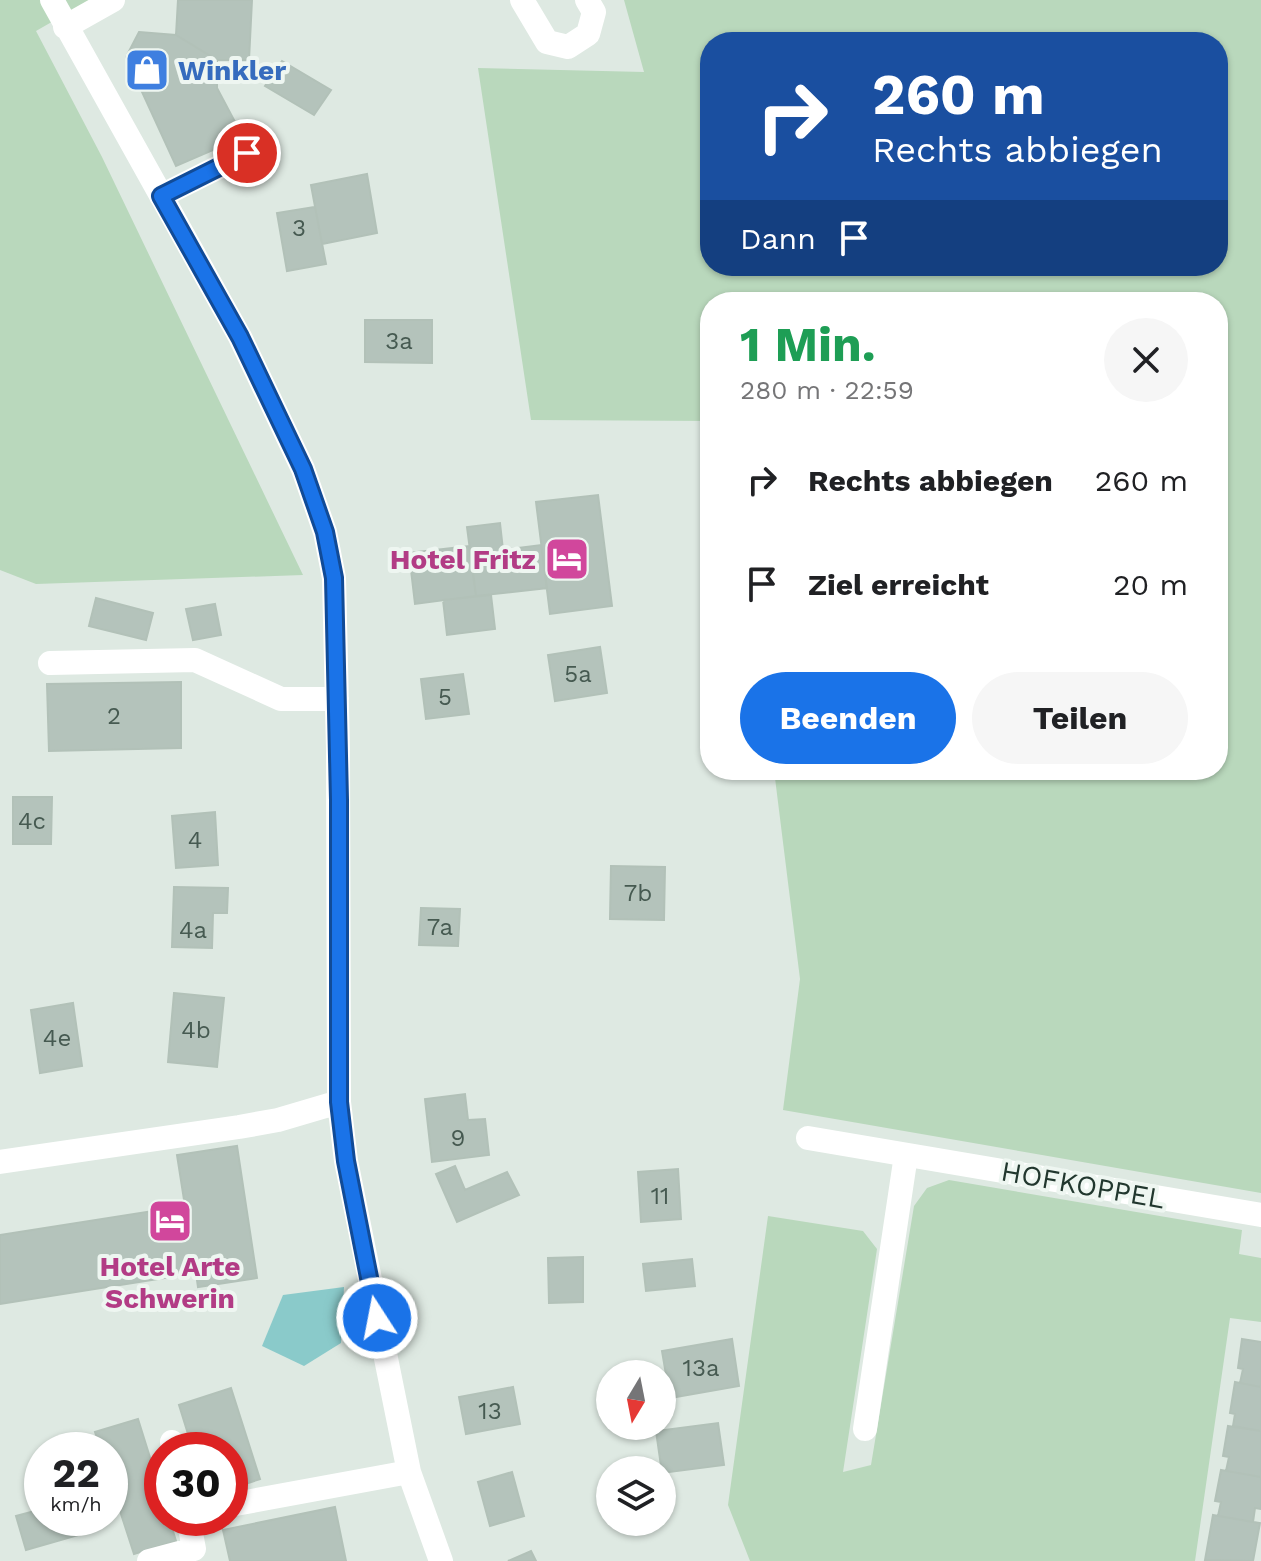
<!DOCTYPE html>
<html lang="de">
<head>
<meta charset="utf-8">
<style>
  body { margin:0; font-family:"Work Sans",sans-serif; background:#f6f6f6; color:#202124; height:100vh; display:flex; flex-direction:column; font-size:30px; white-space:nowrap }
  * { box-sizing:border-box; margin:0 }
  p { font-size:26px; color:#757577 }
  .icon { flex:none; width:44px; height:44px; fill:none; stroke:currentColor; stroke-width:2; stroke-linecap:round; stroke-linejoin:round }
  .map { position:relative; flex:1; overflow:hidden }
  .side { position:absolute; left:700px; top:292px; width:528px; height:488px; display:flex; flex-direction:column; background:#fff; border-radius:32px; box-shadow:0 2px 6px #0004 }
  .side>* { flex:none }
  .top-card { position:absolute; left:700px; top:32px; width:528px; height:244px; border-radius:32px; box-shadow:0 2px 6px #0004; background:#1a4fa0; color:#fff; overflow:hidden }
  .needle { width:52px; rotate:190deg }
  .fabs { position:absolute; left:596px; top:1360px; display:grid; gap:16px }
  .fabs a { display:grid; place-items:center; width:80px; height:80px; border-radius:50%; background:#fff; box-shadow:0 2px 6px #0004; font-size:40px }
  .speed { position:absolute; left:24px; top:1432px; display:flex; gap:16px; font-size:40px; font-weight:700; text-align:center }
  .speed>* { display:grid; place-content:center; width:104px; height:104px; border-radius:50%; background:#fff; box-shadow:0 2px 6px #0004; line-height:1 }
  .speed small { font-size:20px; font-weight:400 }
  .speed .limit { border:12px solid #d22; background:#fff; color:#111 }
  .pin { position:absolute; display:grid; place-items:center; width:68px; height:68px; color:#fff; margin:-34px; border:4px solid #fff; border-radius:50%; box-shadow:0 2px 8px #0007 }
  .me { position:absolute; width:88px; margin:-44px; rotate:349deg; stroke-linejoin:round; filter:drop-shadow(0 0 6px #0008) }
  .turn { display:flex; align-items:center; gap:28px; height:168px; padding:0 40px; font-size:36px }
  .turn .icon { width:104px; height:104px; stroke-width:2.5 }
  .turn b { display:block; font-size:56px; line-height:68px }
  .then { display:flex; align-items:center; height:76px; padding:0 40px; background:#0003; gap:16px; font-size:30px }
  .round { display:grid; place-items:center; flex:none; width:84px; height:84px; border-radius:42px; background:#f6f6f6 }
  .head { display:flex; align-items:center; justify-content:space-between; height:136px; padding:0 40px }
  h1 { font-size:48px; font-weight:700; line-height:60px; color:#1e9e55 }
  .cta { display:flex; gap:16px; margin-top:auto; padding:16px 40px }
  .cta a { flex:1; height:92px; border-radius:48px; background:#1a73e8; color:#fff; font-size:32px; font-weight:700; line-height:92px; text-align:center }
  .cta a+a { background:#f6f6f6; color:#202124 }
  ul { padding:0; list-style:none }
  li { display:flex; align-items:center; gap:24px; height:104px; padding:0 40px }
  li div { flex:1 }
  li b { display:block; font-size:30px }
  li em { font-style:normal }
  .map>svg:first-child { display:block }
  .green { fill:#b9d8bc; fill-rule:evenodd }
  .water { fill:#8acaca }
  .building { fill:#b4c3bb; stroke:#b2c1b8; stroke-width:2 }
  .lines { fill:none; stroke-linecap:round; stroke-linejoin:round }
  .minor { stroke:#fff; stroke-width:24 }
  .route-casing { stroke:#114b97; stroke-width:20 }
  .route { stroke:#1a73e8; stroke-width:14 }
  .labels { text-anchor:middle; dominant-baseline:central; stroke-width:8; stroke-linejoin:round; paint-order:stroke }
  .number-label { font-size:24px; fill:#465a51 }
  .shop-label { font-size:28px; font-weight:bold; fill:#366cbe; stroke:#eef6f1; text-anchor:start }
  .hotel-label { font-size:28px; font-weight:bold; fill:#b23c85; stroke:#eef6f1; text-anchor:end }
  .street-label { font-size:28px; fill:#21372e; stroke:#eef6f1 }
</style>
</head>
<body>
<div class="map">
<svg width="1261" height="1561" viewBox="0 0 1261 1561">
  <rect width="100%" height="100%" fill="#dee9e2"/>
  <path class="green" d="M0 0H90L36 31 102 157 303 575 36 584 0 570Z
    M624 0H1261V1193L783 1110 800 979 774 770H1218V302H710V421L531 420 478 68 644 72ZM710 42H1218V266H710Z
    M949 1180 1242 1230 1239 1254 1261 1258V1322L1230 1318 1195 1561H750L728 1505 768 1216 863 1231 877 1249 843 1472 871 1465 914 1206 927 1188Z"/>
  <path class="water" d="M344 1287 341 1343 304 1366 262 1346 283 1295Z"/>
  <path class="building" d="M178 0H252L249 60H217L176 35Z
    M139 32 176 35 217 60V88L243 137 176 166 126 57Z
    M282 61 331 90 314 115 265 86Z
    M367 174 377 233 322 244 311 185Z
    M315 207 326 264 287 271 277 213Z
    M365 320H432V363L365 362Z
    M598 495 612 606 550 614 536 502Z
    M500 523 503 550 541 545 547 588 476 596 467 527Z
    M469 546 476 596 415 604 409 553Z
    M491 595 495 629 447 635 443 600Z
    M96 598 153 613 146 640 89 626Z
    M215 604 221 635 193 640 186 609Z
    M600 647 607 693 555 701 548 655Z
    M463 674 469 714 426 719 421 679Z
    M181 682V748L49 751 47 684Z
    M13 797H52L51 844H13Z
    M215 812 218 865 176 868 172 816Z
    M611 866 665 867 664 920 610 919Z
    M174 887 228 888 227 913H213L212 948 172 947Z
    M421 908 460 909 458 946 419 945Z
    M174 993 224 998 217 1067 168 1062Z
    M73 1003 82 1066 40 1073 31 1010Z
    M465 1094 468 1120 485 1119 489 1155 432 1162 425 1099Z
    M237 1146 257 1278 198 1287 196 1273 0 1304V1235L185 1206 177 1155Z
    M455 1166 465 1190 507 1172 519 1195 457 1222 436 1174Z
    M678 1169 681 1219 641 1222 638 1172Z
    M583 1257V1302L549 1303 548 1258Z
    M692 1259 695 1286 646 1291 643 1264Z
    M732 1339 739 1386 670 1398 662 1351Z
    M1242 1339 1261 1342V1387L1240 1383 1243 1369 1238 1368Z
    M1235 1382 1261 1387V1431L1233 1426 1235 1414 1230 1413Z
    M513 1387 520 1424 466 1434 459 1397Z
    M231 1388 260 1479 230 1489V1450H193L179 1405Z
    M138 1419 162 1496V1518H169L176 1541 134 1554 110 1480V1450H101L95 1432Z
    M718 1423 724 1465 662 1473 656 1431Z
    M1228 1426 1261 1431V1477L1226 1471 1229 1457 1223 1456Z
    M1221 1470 1261 1477V1509L1255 1508 1253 1522 1218 1516 1221 1502 1215 1501Z
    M512 1472 524 1516 490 1526 478 1482Z
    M335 1507 346 1561H230L223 1530Z
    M42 1509V1518H81L85 1533 26 1550 16 1516Z
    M1213 1515 1260 1523 1253 1561 1205 1560Z
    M531 1551 536 1561H508Z"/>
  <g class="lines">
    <path class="minor" d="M52 0 240 337 303 469 325 532 334 578 338 750 339 1102 346 1161 409 1472 441 1561
      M522 0 547 42 568 47 588 34 594 12 587 0
      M65 27 113 0
      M161 196 247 153
      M50 663 195 660 281 699H337
      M808 1138 1261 1215
      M0 1162 239 1127 278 1120 339 1102
      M865 1429 906 1155
      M172 1442 174 1450
      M230 1505 409 1472
      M149 1561 194 1549 188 1518"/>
  </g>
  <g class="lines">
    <g class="route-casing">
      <path id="route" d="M247 153 161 196 240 337 303 469 325 532 334 578 339 800V1102L346 1161 377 1318"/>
    </g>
    <use href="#route" class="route"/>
  </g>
  <defs>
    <g id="shop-square" transform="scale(2.3)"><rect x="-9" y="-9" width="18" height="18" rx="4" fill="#3f7fe0" stroke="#eef6f1"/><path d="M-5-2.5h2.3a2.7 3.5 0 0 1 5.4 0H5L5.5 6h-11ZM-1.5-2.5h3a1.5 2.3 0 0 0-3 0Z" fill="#fff"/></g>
    <g id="hotel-square" transform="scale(2.3)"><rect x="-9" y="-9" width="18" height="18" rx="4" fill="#d1479c" stroke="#eef6f1"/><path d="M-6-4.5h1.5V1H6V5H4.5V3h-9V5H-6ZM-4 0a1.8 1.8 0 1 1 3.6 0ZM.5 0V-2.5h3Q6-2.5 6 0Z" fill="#fff"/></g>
  </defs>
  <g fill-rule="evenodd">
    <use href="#shop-square" x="147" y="70"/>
    <use href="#hotel-square" x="567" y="559"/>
    <use href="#hotel-square" x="170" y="1221"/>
  </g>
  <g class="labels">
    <g class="number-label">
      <text x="299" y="228">3</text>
      <text x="399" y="341">3a</text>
      <text x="578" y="674">5a</text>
      <text x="445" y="697">5</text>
      <text x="114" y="716">2</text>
      <text x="32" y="821">4c</text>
      <text x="195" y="840">4</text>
      <text x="638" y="893">7b</text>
      <text x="440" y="927">7a</text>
      <text x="193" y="930">4a</text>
      <text x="196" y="1030">4b</text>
      <text x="57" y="1038">4e</text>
      <text x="458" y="1138">9</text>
      <text x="660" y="1196">11</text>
      <text x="701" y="1368">13a</text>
      <text x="490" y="1411">13</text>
    </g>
    <g class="shop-label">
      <text x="178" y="70">Winkler</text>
    </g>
    <g class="hotel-label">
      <text x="536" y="559">Hotel Fritz</text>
      <text x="170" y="1266" text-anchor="middle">Hotel Arte<tspan x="170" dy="32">Schwerin</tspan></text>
    </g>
    <g class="street-label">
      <text transform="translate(1083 1185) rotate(10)">HOFKOPPEL</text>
    </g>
  </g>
</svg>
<div class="fabs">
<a><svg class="needle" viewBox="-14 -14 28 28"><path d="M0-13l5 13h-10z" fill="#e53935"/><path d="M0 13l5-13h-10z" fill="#757577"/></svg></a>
<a><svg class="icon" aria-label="layers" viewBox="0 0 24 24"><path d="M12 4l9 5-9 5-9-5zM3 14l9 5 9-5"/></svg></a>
</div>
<div class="speed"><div>22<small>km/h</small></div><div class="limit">30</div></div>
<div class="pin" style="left:247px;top:153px;background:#d93025"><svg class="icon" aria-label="arrive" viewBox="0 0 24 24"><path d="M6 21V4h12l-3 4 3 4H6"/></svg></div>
<svg class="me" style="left:377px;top:1318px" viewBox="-20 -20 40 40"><circle r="17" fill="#1a73e8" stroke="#fff" stroke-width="3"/><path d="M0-11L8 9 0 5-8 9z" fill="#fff"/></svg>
<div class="top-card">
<div class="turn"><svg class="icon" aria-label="right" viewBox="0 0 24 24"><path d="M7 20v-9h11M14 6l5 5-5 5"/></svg><div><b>260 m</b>Rechts abbiegen</div></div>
<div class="then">Dann<svg class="icon" aria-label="arrive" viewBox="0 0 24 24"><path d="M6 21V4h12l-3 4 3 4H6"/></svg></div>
</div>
<section class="side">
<div class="head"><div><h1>1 Min.</h1><p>280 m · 22:59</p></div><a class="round"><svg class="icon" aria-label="close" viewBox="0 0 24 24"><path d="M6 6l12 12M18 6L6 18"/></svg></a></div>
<ul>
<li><svg class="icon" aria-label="right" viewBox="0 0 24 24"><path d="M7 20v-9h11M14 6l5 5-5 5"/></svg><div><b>Rechts abbiegen</b></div><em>260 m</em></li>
<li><svg class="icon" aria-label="arrive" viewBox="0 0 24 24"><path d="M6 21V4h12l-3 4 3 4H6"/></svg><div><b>Ziel erreicht</b></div><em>20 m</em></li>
</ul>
<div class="cta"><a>Beenden</a><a>Teilen</a></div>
</section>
</div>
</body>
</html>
